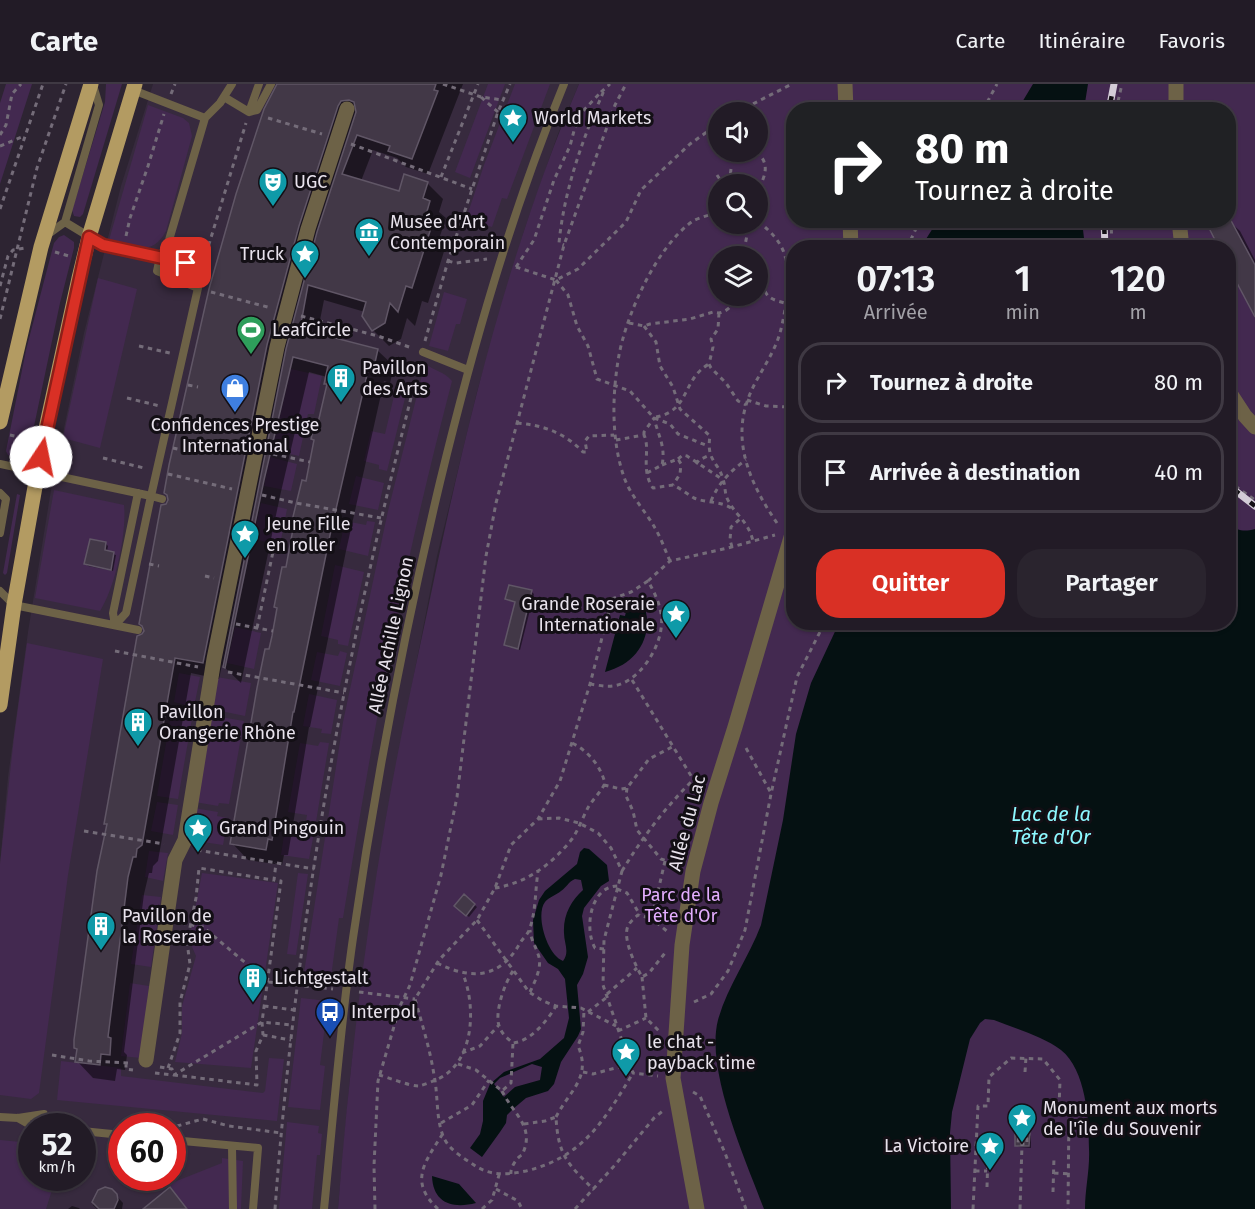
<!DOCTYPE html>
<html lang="fr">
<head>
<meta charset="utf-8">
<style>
  body { margin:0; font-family:"Fira Sans",sans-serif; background:#2a242e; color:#f1f3f6; height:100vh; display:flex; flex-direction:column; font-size:22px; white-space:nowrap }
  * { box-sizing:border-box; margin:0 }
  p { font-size:20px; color:#a2a1a7 }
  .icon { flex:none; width:33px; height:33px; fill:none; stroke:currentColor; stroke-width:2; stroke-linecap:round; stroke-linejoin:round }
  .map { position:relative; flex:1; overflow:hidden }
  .panel { position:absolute; left:786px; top:156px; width:450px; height:390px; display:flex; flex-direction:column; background:#221b26; border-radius:24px; box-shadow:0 2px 4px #0004,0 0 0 2px #3f3943 }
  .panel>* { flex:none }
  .top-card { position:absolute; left:786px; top:18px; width:450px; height:126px; border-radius:24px; box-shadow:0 2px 4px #0004,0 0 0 2px #3f3943; background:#202124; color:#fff; overflow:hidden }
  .buttons { position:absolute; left:708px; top:18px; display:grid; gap:12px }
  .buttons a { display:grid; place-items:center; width:60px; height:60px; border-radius:50%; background:#221b26; box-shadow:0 2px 4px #0004,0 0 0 2px #3f3943; font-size:30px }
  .speed { position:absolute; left:18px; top:1029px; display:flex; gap:12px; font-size:30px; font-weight:700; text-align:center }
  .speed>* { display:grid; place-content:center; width:78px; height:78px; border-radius:50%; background:#221b26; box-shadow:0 2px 4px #0004,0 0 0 2px #3f3943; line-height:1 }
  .speed small { font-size:15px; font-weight:400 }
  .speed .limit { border:9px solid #d22; background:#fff; color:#111 }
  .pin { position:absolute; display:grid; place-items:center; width:51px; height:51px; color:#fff; margin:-26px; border-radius:12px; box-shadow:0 3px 9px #0006 }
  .me { position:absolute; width:66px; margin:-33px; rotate:11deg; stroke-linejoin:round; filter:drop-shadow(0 0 4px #0008) }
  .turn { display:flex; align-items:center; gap:21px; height:126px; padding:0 30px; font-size:27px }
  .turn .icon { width:78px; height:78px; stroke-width:2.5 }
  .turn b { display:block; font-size:42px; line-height:51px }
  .eta { display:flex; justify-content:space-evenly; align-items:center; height:102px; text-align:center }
  .eta b { font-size:36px; font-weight:600; line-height:42px }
  .primary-button { display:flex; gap:12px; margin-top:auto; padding:12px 30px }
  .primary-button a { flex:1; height:69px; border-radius:24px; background:#d93025; color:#fff; font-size:24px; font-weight:600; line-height:69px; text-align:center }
  .primary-button a+a { background:#2a242e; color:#f1f3f6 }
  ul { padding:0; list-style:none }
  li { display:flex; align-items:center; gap:18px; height:81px; margin:0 12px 9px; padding:0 18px; border:3px solid #3f3943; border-radius:24px }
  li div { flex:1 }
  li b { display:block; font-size:22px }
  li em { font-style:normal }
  header { display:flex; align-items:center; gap:36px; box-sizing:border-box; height:84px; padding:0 30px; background:#221b26; border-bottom:2px solid #3f3943 }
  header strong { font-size:28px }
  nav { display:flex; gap:33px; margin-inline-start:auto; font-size:21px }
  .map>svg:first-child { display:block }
  .built { fill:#372a3e; fill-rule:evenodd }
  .green { fill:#432950; fill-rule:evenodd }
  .water { fill:#051112; fill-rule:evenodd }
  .shadow { fill:#0007 }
  .building { fill:#423847; stroke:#605666; stroke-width:1.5 }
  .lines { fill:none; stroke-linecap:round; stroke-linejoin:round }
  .path { stroke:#746c79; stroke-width:3; stroke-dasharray:4.5 4.5; stroke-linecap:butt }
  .lane { stroke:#6d6247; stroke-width:8 }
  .street { stroke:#6d6247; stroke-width:15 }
  .primary { stroke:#b39b62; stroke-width:15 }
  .rail-casing { stroke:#d3ccd7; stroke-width:7 }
  .rail { stroke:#130f15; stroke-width:4.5; stroke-dasharray:14; stroke-linecap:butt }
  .route-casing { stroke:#8d1f18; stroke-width:15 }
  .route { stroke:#d93025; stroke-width:10 }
  .labels { text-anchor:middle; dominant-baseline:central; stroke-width:6; stroke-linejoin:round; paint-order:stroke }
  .poi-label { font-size:18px; fill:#e8e2ec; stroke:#130f15; text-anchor:start }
  .street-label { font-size:18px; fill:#e8e2ec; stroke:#130f15 }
  .park-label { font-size:18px; fill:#e3adfe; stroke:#130f15 }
  .water-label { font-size:20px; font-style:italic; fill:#8df8ff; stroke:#130f15 }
</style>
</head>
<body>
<header>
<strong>Carte</strong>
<nav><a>Carte</a><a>Itinéraire</a><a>Favoris</a></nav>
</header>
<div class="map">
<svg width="1255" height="1125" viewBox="0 0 1255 1125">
  <rect width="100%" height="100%" fill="#2d2432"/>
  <path class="built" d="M153 0H579L558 50 524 147 477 308 437 472 385 741 351 984 338 1125H0V780L8 693 28 548 51 406 84 249 121 102ZM32 1042H82V1094H32ZM122 1042H172V1094H122Z"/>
  <path class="green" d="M6 0H32L0 100V19Z
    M106 0H122L83 130 80 133 74 132 72 126 105 18Z
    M488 0H505L470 94 455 88Z
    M515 0H550L507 115 502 114 492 143 466 135 484 81Z
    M579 0H1255V1125H338C348 996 363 867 385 739 397 669 412 599 427 529 464 349 507 169 579 0ZM794 26H1228V136H794ZM718 28H758V68H718ZM718 100H758V140H718ZM794 164H1228V538H794ZM718 172H758V212H718Z
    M148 21 183 34 189 39 192 52 166 147C152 174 132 162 109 156Z
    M64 151 74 158V164L60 219 29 366 25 374 18 376 8 371 6 367 26 266 54 159 59 153Z
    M98 194 137 205 100 364 63 354Z
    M444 208 467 215 460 240H456L448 267 429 262Z
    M425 279C433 287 444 287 452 297 431 378 411 460 395 542 375 639 359 737 343 834H339L331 893 304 889 343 638 388 427Z
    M291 285 322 292 314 330H308L299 372 272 366Z
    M397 299 408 302 387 387 379 385V381L364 377 371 347 385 350Z
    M270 373 297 380 291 407 264 402Z
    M356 392 384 399 378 426 349 420Z
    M54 406 124 421C127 449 115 504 100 527L35 514Z
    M17 410 20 411 7 489 5 491 3 489Z
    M261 419 287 425 280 461 253 455Z
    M345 437 366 441 367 437 375 438 368 472 339 465Z
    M335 481 364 488 348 562 338 560V556L321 552Z
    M235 543 261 549 254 585 227 579Z
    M27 559 103 575 68 791 39 1009 31 1015 0 1011V780L14 653Z
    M340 567 347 569 340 602 311 596 317 568 338 572Z
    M179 589 200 593 194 623 174 618Z
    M217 593 251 599 245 632 211 625Z
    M309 610 337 616 331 650 321 649 322 645 303 642Z
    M172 625 193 629 178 715 157 712Z
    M209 631 244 637 229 720 219 719 218 722 195 718Z
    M320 658 329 659 315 744 305 743 307 731 288 728 300 659 318 662Z
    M157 718 178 721 173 751 151 747Z
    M194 724 218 728 217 732 228 734 223 761 189 756Z
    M285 745 314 749 309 775 281 771Z
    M149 767 168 769 163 797 145 793Z
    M202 789 278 799 251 984 175 978 182 949V922L196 872 189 856Z
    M298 789 308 790 296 871 287 870Z
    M142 811 161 813 151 883 131 880Z
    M130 899 149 902 141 974 121 972Z
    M301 914 328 917 320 981 325 982 320 1026 288 1023Z
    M269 974 284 975 277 1037 57 1016 61 977 121 984V992L263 1009 265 1007Z
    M287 1038 319 1042 318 1049 322 1050 320 1071H317L312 1125H279Z
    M0 1056 31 1059 32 1094 66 1095 52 1106 46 1125H0Z
    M222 1074 243 1077 241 1125H187L169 1100 222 1079Z"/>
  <path class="water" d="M1033 0H1088L1084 25H1018Z
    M938 136 1082 137 1085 163H921Z
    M1229 440C1238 447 1244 448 1255 445V1125H1085C1085 1105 1090 1085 1089 1065 1089 1035 1086 986 1061 966 1042 952 1016 945 994 936L985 935 980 939 970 955 952 1028 950 1049 951 1125H764C746 1077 705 986 718 936 727 903 749 873 761 841L783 736 796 650 811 599 839 539 1228 538Z
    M642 515C656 548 640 579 605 588L620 531 625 532 627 523Z
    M584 764 589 765 607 781 609 797 601 802 584 824 582 832 588 873 583 890 577 901 581 945 578 952 561 978 554 1000 548 1007 526 1014 513 1025 507 1031 506 1039 500 1048 482 1073 470 1064 480 1050 483 1037V1017L490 1000 504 988 540 975 564 954 569 934 565 895 558 885 548 879 534 859 533 836 539 816 545 807 577 780 580 768ZM575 795 581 796 583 806C571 817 563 831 564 849 564 859 570 868 563 877 547 871 535 831 545 818 549 813 556 811 561 807 567 803 568 798 575 795ZM532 980 542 983 540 996 515 1003 504 1013 494 1000 500 994Z
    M432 1092 459 1100 476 1119C452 1125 433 1119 432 1092Z"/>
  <path class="shadow" d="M278 0H463L428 90 406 83 397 74 373 66 361 97 400 109 427 99 443 115 439 128 446 134 439 155 446 161 428 219 422 217 415 242 407 234 401 255 389 262 373 246 365 228 324 216 317 251 377 266 394 282 390 299 384 297 346 467 310 643H309L288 771H284L282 781 248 776 232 759 278 526 275 523 287 485 294 446 292 444 307 398 328 302 325 299 327 293 309 288 280 412 241 599 222 581 219 595 191 589 158 777 153 782 152 789H149L144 810 124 968 127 971 125 986 117 985 115 997 93 994 77 977 79 967 76 964 108 742 106 739 146 547 167 421Z
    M1228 136 1240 147 1255 176V230Z
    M106 460 108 462 107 468 116 471 113 487 88 482 86 480Z
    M531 507 534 510 520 566 508 563 506 561 516 519 506 515Z
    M464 812 477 823 469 833 456 822Z
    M1029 1050 1031 1052V1064L1019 1063 1016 1061Z
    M111 1106 123 1119 122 1125H97L93 1121 96 1110Z
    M72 1122 79 1124 80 1125H68Z"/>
  <path class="building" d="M277 0H436L434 6 438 7 412 75 388 67 390 62 357 51 342 90 399 107 404 90 428 98 423 114 430 117 423 141 431 144 412 204 406 202 398 228 390 219 385 239 372 247 362 232 366 218 308 201 300 245 378 265 374 283 369 282 330 451 294 628H293L272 756 268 755 266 766 230 760 257 604 265 565H269L272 552 277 524 274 523 282 483H286L293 445H290L302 396 306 397 314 356 311 355 315 338 318 339 327 300H324L328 282 293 273 264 396 225 584 223 583 286 265 317 148 356 28 354 18 349 16 341 17 338 22 299 142 267 261 203 579 175 574 142 761 137 765 136 773H133L128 793 108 953 111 954 110 971 101 970 100 981 75 978 77 965 74 964V956L97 787 107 740H104L108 718 137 552 142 550 144 547 142 542 139 540 161 421 166 420 168 416 167 411 164 409 169 381 209 205 236 110 264 25Z
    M1228 131 1255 181V233L1228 182V164H1219L1205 136H1228Z
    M90 455 106 458 105 466 114 468 111 486 84 480Z
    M509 501 532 506 518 565 504 561 515 518 505 515Z
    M464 810 475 820 466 832 454 822Z
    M1015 1048 1030 1049 1029 1062H1015Z
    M105 1103 112 1105 117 1110 118 1116 114 1125H99L92 1118 98 1106Z
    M170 1103 187 1125H143Z"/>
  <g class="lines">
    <path class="path" d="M443 0 481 13
      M601 8 610 0
      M171 10 175 0
      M983 26 997 0
      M1116 26 1122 0
      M498 28 481 13 503 16
      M737 28 792 0
      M268 34 322 50
      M0 51 6 41 12 10 21 0
      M351 60 472 105
      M0 62 24 52
      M756 68C770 78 766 92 758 105
      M731 85 730 93 733 100H742
      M717 91 723 100
      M441 93 478 0
      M0 125 43 0
      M1111 136 1112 164
      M758 137C787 161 788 173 788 209L794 205
      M126 152 130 134 148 82 164 30
      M907 164 920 136
      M55 168 69 172
      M206 170 246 39
      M719 172 722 169H740L744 167 749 140
      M448 177 456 179 487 175
      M516 183 534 156 554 96 570 62 575 43 584 26 601 8 603 9C582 56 564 107 559 159L564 161
      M516 183 556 196 578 185 626 138 641 106 690 60 718 40
      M758 191C764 197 762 203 766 209 771 218 786 218 794 222
      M556 196 568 211 577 242 588 262 597 295 630 307 654 334 670 340 678 350 708 362
      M0 202 8 172 13 166 25 164
      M211 208 271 224
      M719 229 718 245 711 255 713 263 709 280 711 284 726 299 738 317 746 321
      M301 232 378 252 412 264
      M0 235 37 84 66 0
      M629 239 644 242 650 240 690 235 713 228 719 229C728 227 734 221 735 212
      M644 242 656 258 660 282 673 303 680 325 710 352C706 377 718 377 723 395 726 404 724 410 729 418 738 434 748 437 753 457
      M425 257 448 177 498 28 510 0
      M139 262 170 269
      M188 301 198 303
      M127 314 160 322
      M747 316 766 322 791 323 794 328
      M656 333C690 327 682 295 709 280
      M517 339C543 341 565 349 583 368H587L585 357 589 352 614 351
      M10 351 29 355
      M644 351V348L654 334C658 351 666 363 662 381L647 389
      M616 356 644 351C651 366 640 385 653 404L673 401C680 404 687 410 694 414 706 419 721 417 731 424
      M173 364 186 367
      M273 370 310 378
      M103 374 144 384
      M678 375 683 371 687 372 722 395
      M696 380 699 376 710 371
      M662 381 678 375 681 380 680 390 673 401
      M168 390 232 405
      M1228 397 1255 416
      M262 411 296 419 381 434
      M711 417C718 400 730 387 746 376
      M777 439C753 404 732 362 747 318 754 296 770 277 778 255 783 241 785 224 788 209
      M732 463 730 456 731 443 741 434
      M670 477C665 466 661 454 655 444 646 428 630 411 624 393 611 356 612 310 619 271 627 229 657 162 693 137 700 133 711 131 718 128
      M149 480 159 482
      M205 492 214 494
      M648 497 670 477 728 464 775 451
      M236 540 273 547
      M257 544 274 463
      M115 567 198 583
      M228 588 344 609
      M632 596 698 703
      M590 600C597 601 606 603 613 602 637 599 658 568 661 545 664 528 656 511 648 497L631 508 612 515 590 600 560 697 538 735 511 761 495 804 477 836 439 876 415 915C422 940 430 965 434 991 438 1010 436 1031 442 1049 446 1064 462 1073 474 1081 490 1092 507 1091 526 1087 583 1073 604 1037 633 989
      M746 664 771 709
      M604 701 621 705 627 704 649 675 672 663
      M627 704 626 712 633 727 637 746 661 775 678 780
      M538 735 559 734 579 739 598 749 611 764 622 787 604 856 603 901 633 989 658 992
      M84 747 164 760
      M197 766 314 785
      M665 777 653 829 656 838 668 848
      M622 787C642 754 664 725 692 697
      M495 804C527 799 552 780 572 755 579 745 583 732 589 722 594 714 601 708 605 699 600 681 588 667 572 659
      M617 805 627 809 640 831
      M477 836 529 908 543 917 556 922 581 924 616 942
      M656 838 650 834 638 831C634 834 630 838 628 842 622 855 636 882 642 893L649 889 665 869
      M181 839 203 843 268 898 333 905
      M604 865 595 864C584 845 590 802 618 802
      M437 879C471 896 500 895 520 859 523 854 529 849 530 844 536 826 535 807 538 788
      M513 887C505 898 493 931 500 944 502 950 508 955 513 959 531 957 547 937 556 922
      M642 893 646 934 660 948
      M359 908 415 915
      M530 908C535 897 543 882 538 870 535 861 531 856 530 846
      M607 910 637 884
      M694 918 711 910 728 887 745 846 771 710 797 593 825 538
      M264 922 294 926
      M588 928 607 913
      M618 947 646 934
      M263 951 291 956
      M462 969 480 962 498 942
      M52 971 89 977 128 979
      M126 979V985L133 986
      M458 980 476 986 502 1007 511 999 513 959
      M160 983 172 985 174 991 257 1001 256 967 263 951 262 938 292 941
      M168 984 180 949V918L190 880 187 858 196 814 199 784 273 796
      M583 988 593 990 630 980
      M1025 988 1026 973
      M155 989 174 991 262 938 281 797 274 796 276 779
      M379 991C390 994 409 1002 419 1002 423 1001 429 999 433 997 474 983 477 925 463 890
      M502 1007C513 1030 536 1043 522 1071 517 1073 510 1084 511 1090
      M693 1008 700 1012 725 1069 746 1125
      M556 1033C569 1007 592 994 578 962L583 948 584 926
      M441 1039 472 1021 489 996
      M524 1040 545 1037 556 1033C558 1072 568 1080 594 1106
      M177 1042 203 1035 229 1042 281 1049
      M975 1087H987
      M1054 1089 1070 1090
      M987 1103 988 1069
      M496 1105 518 1117 522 1125
      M1053 1108 1054 1073
      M275 1125C289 937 315 749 353 565 372 469 396 373 420 278
      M375 1125 374 1082 378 997 400 922 410 901 441 791 457 713 486 472 496 419 564 161 615 21 626 0
      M438 1125C409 1098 424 1079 442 1051
      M482 1125 492 1116 499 1091
      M575 1125 615 1081 654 1034 664 1026
      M973 1125 978 1022H988L989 993 1011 974 1043 975 1060 996 1059 1025H1069L1068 1125
      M1020 1125 1022 1060H1027V1051H1019L1018 1059 1022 1060"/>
    <path class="lane" d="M259 0 249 28 257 26 271 0
      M93 1 99 21 65 138 103 161 202 182
      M224 13 249 28
      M205 34 220 19 232 0
      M47 151 65 138
      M423 268 468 286
      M0 380 151 412 198 204 157 187 160 173 169 156 205 34 133 6
      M0 409 6 415 0 449
      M0 507 14 521 138 546
      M115 541 126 529 151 412 162 415
      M115 541 113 529 138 409
      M0 1033 18 1034 44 1030
      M18 1034 32 1042
      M82 1047 122 1051
      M172 1056 258 1064 253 1125
      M232 1062 233 1125
      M324 1125C333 1035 340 944 353 854 375 701 404 549 440 398 473 262 511 129 564 0"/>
    <path class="street" d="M845 0 846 26
      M1176 26V0
      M850 136 851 164
      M1179 136 1182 164
      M1228 306 1245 332 1255 343
      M146 976 175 776 185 756 214 575 277 263 308 145 347 25
      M697 1125 673 994 682 861 693 787 711 719 735 643 794 443"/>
    <path class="primary" d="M0 338 41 163 91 0
      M0 621 14 521 43 358 79 194 89 153 135 0"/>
    <g class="rail-casing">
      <path id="rail" d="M1109 26 1114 0
        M1104 136 1105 164
        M1228 401 1255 422"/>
    </g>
    <use href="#rail" class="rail"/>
  </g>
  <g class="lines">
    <g class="route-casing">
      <path id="route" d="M41 373 89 153 103 161 186 179"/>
    </g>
    <use href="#route" class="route"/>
  </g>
  <defs>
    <g id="sight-pin" transform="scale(1.5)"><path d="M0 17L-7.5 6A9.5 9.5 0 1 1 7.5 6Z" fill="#0f9aa8" stroke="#130f15"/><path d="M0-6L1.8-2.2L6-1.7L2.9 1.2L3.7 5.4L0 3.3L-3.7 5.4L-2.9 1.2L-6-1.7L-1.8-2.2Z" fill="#fff"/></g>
    <g id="theatre-pin" transform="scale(1.5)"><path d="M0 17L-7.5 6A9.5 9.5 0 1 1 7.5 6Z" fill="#0f9aa8" stroke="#130f15"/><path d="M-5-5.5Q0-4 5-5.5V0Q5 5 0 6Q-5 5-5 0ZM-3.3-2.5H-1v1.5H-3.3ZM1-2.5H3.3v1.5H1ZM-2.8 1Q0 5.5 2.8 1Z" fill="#fff"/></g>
    <g id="museum-pin" transform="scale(1.5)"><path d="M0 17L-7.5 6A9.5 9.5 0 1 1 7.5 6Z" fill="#0f9aa8" stroke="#130f15"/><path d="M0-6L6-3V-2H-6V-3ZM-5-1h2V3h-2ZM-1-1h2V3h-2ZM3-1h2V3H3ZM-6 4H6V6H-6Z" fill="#fff"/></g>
    <g id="stadium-pin" transform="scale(1.5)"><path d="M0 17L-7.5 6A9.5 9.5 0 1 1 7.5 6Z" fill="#2e9e5b" stroke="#130f15"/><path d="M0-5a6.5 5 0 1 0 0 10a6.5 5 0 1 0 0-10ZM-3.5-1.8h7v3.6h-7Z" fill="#fff"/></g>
    <g id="building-pin" transform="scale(1.5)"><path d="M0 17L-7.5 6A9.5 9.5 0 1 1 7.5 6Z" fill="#0f9aa8" stroke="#130f15"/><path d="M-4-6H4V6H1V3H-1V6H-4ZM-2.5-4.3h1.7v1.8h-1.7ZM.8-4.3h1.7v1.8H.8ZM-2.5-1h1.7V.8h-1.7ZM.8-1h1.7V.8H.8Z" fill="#fff"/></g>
    <g id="shop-pin" transform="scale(1.5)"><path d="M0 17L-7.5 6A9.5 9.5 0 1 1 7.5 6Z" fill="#3f7fe0" stroke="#130f15"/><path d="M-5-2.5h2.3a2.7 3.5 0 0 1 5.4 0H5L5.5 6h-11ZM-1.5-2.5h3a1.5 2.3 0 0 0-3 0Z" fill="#fff"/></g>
    <g id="bus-pin" transform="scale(1.5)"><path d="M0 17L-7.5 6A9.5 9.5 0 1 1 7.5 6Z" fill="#1a4fb4" stroke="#130f15"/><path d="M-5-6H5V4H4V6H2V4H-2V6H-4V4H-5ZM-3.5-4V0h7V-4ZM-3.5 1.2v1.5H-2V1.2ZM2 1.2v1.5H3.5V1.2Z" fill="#fff"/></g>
  </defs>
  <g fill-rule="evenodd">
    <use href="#sight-pin" x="513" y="34"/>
    <use href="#theatre-pin" x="273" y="98"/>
    <use href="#museum-pin" x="369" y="148"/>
    <use href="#sight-pin" x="305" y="170"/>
    <use href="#stadium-pin" x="251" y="246"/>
    <use href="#building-pin" x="341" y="294"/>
    <use href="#shop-pin" x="235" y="304"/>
    <use href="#sight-pin" x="245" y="450"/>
    <use href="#sight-pin" x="676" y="530"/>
    <use href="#building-pin" x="138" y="638"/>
    <use href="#sight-pin" x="198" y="744"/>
    <use href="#building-pin" x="101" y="842"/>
    <use href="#building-pin" x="253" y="894"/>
    <use href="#bus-pin" x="330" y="928"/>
    <use href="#sight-pin" x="626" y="968"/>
    <use href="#sight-pin" x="1022" y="1034"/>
    <use href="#sight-pin" x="990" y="1062"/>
  </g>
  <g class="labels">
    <g class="poi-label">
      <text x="534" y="34">World Markets</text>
      <text x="294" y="98">UGC</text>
      <text x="390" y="138">Musée d'Art<tspan x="390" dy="21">Contemporain</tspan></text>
      <text x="284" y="170" text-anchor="end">Truck</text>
      <text x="272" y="246">LeafCircle</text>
      <text x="362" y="284">Pavillon<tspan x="362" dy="21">des Arts</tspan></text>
      <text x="235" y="341" text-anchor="middle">Confidences Prestige<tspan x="235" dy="21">International</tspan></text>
      <text x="266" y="440">Jeune Fille<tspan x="266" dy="21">en roller</tspan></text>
      <text x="655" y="520" text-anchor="end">Grande Roseraie<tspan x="655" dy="21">Internationale</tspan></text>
      <text x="159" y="628">Pavillon<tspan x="159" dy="21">Orangerie Rhône</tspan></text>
      <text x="219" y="744">Grand Pingouin</text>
      <text x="122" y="832">Pavillon de<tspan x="122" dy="21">la Roseraie</tspan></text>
      <text x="274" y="894">Lichtgestalt</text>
      <text x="351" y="928">Interpol</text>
      <text x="647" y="958">le chat -<tspan x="647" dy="21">payback time</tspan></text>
      <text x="1043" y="1024">Monument aux morts<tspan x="1043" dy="21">de l'île du Souvenir</tspan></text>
      <text x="969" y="1062" text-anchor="end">La Victoire</text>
    </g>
    <g class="street-label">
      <text transform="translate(391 551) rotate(-78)">Allée Achille Lignon</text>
      <text transform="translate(687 739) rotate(-75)">Allée du Lac</text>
    </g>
    <g class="park-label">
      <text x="681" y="811">Parc de la<tspan x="681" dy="21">Tête d'Or</tspan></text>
    </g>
    <g class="water-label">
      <text x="1051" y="730">Lac de la<tspan x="1051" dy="23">Tête d'Or</tspan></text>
    </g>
  </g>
</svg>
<div class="buttons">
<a><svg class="icon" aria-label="sound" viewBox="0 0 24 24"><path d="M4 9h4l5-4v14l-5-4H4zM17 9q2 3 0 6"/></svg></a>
<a><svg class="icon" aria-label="search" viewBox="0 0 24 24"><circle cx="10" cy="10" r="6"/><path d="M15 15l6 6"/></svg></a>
<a><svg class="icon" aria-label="layers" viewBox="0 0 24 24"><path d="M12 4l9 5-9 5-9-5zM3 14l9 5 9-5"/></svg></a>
</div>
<div class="speed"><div>52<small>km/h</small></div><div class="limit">60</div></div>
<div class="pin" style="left:186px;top:179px;background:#d93025"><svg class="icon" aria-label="arrive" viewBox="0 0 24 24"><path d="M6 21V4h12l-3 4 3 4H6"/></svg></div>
<svg class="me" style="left:41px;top:373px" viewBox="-20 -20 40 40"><circle r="19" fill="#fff"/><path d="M0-13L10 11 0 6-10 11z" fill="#d93025"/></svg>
<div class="top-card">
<div class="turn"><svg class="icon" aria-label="right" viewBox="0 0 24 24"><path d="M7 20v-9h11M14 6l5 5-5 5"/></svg><div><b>80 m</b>Tournez à droite</div></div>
</div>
<section class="panel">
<div class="eta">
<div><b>07:13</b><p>Arrivée</p></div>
<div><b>1</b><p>min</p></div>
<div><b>120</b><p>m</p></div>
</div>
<ul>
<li><svg class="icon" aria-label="right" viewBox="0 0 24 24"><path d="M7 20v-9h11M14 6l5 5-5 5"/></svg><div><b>Tournez à droite</b></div><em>80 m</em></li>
<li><svg class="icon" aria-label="arrive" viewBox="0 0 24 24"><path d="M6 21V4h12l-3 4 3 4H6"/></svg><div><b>Arrivée à destination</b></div><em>40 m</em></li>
</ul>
<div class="primary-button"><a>Quitter</a><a>Partager</a></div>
</section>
</div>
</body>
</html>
